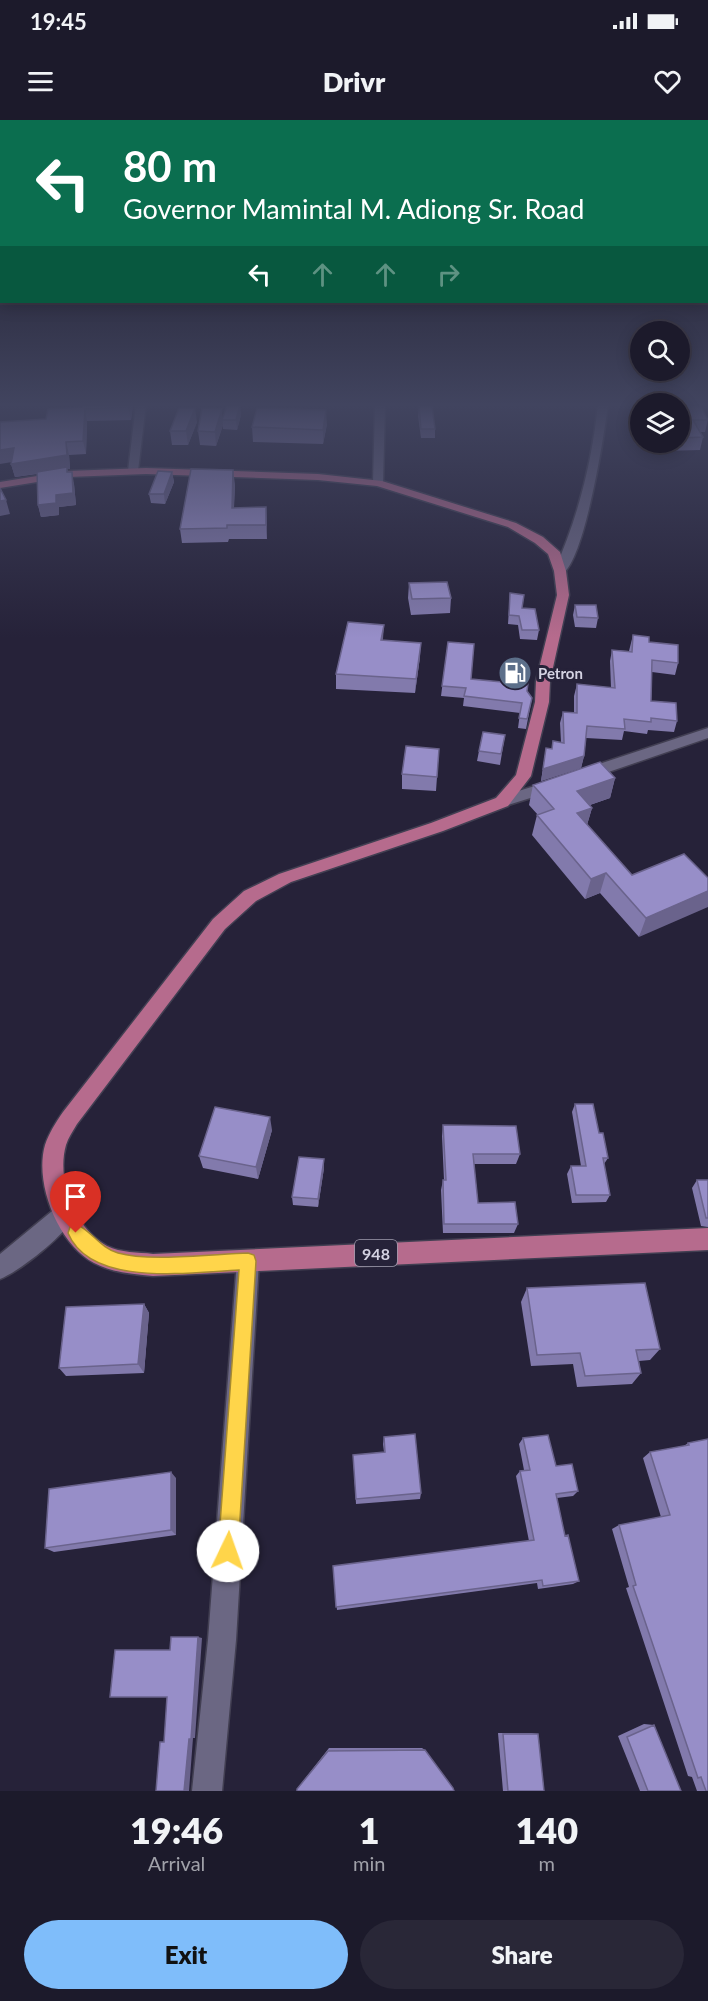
<!DOCTYPE html>
<html lang="en">
<head>
<meta charset="utf-8">
<style>
  body { margin:0; font-family:Lato,sans-serif; background:#292737; color:#f1f3f6; height:100vh; display:flex; flex-direction:column; font-size:22px; white-space:nowrap }
  * { box-sizing:border-box; margin:0 }
  p { font-size:20px; color:#a0a1a9 }
  .icon { flex:none; width:33px; height:33px; fill:none; stroke:currentColor; stroke-width:2; stroke-linecap:round; stroke-linejoin:round }
  .map { position:relative; height:1671px; overflow:hidden }
  .details { display:flex; flex-direction:column; background:#1c1a2b; flex:1 }
  .details>* { flex:none }
  .hud { position:absolute; left:0px; top:0px; width:708px; height:183px; box-shadow:0 3px 15px #0003,0 0 0 2px #3a3847; background:#0b6e4f; color:#fff; overflow:hidden }
  .tools { position:absolute; left:630px; top:201px; display:grid; gap:12px }
  .tools a { display:grid; place-items:center; width:60px; height:60px; border-radius:50%; background:#1c1a2b; box-shadow:0 3px 15px #0003,0 0 0 2px #3a3847; font-size:30px }
  .pin { position:absolute; display:grid; place-items:center; width:51px; height:51px; color:#fff; margin:-62px -26px; border-radius:50% 50% 50% 0; rotate:-45deg; box-shadow:0 0 6px #0007 }
  .pin .icon { rotate:45deg }
  .me { position:absolute; width:66px; margin:-33px; rotate:3deg; stroke-linejoin:round; filter:drop-shadow(0 0 4px #0008) }
  .turn { display:flex; align-items:center; gap:21px; height:126px; padding:0 24px; font-size:27px }
  .turn .icon { width:78px; height:78px; stroke-width:2.5 }
  .turn b { display:block; font-size:42px; line-height:51px }
  .lanes { display:flex; align-items:center; height:57px; padding:0 24px; background:#0003; justify-content:center; gap:30px; direction:ltr }
  .lanes .off { opacity:.35 }
  .eta { display:flex; justify-content:space-evenly; align-items:center; height:102px; text-align:center }
  .eta b { font-size:36px; font-weight:800; line-height:42px }
  .primary-button { display:flex; gap:12px; margin-top:auto; padding:12px 24px }
  .primary-button a { flex:1; height:69px; border-radius:36px; background:#7fbdfa; color:#111; font-size:24px; font-weight:800; line-height:69px; text-align:center }
  .primary-button a+a { background:#292737; color:#f1f3f6 }
  .status { display:flex; justify-content:space-between; align-items:center; height:42px; padding:0 30px; background:#1c1a2b; direction:ltr }
  .status svg { height:16px; fill:currentColor }
  header { display:flex; justify-content:space-between; align-items:center; height:78px; padding:0 24px; background:#1c1a2b; font-size:27px; font-weight:800 }
  .map>svg:first-child { display:block }
  .lines { fill:none; stroke-linecap:round; stroke-linejoin:round }
  .minor-casing { stroke:#423f52; stroke-width:3 }
  .major-casing { stroke:#423f52; stroke-width:3 }
  .minor { fill:#6b6783; fill-rule:evenodd }
  .major { fill:#b66b8d; fill-rule:evenodd }
  .wall { fill:#827aac }
  .shaded-wall { fill:#6a638c }
  .building { fill:#978ec8; stroke:#6a638c; stroke-width:1.5 }
  .route { fill:#ffd54a; stroke:#a68a30; stroke-width:1.5 }
  .labels { text-anchor:middle; dominant-baseline:central; stroke-width:6; stroke-linejoin:round; paint-order:stroke }
  .far-poi-label { font-size:15px; font-weight:bold; fill:#d4d2e2; stroke:#262239; text-anchor:start }
  .shield { fill:#262239; stroke:#a09daf; stroke-width:1.5 }
  .shield-label { font-size:16px; font-weight:bold; fill:#d4d2e2 }
</style>
</head>
<body>
<div class="status"><b>19:45</b><svg viewBox="0 0 49 12"><path d="M0 12V9h3v3zM5 12V6h3v6zM10 12V3h3v9zM15 12V0h3v12zM26 1h20v11H26zM47 4h2v5h-2z"/></svg></div>
<header><svg class="icon" aria-label="menu" viewBox="0 0 24 24"><path d="M4 6h16M4 12h16M4 18h16"/></svg>Drivr<svg class="icon" aria-label="heart" viewBox="0 0 24 24"><path d="M12 20l-8-8c-3-5 5-10 8-4 3-6 11-1 8 4z"/></svg></header>
<div class="map">
<svg width="708" height="1671" viewBox="0 0 708 1671">
  <rect width="100%" height="100%" fill="#262239"/>
  <g class="lines">
    <g class="minor-casing">
      <path id="minor" d="M136 284H146L138 351 133 354 128 351Z
        M375 284H385L383 363 378 366 373 363Z
        M598 284H608C605 310 584 448 560 455L554 451C578 398 592 342 598 284Z
        M708 608V618L588 659 583 660 575 655 578 651Z
        M554 660 559 661 562 665 559 669 502 687 496 686 494 682 496 678Z
        M65 1084 73 1087 76 1094C67 1114 20 1151 0 1159V1134L57 1087Z
        M248 1130 256 1133 259 1141 236 1520 222 1671H192L208 1520 237 1141 240 1133Z"/>
    </g>
    <g class="major-casing">
      <path id="major" d="M146 348 318 354 382 361 516 403 543 417 560 432 566 451 569 475 550 561 549 582 531 656 508 686 443 711 291 762 256 781 225 809 77 1004C73 1011 68 1018 66 1025 56 1059 75 1109 107 1126 121 1133 138 1132 153 1134L708 1108V1130L153 1156C133 1154 113 1153 94 1143 58 1124 34 1063 45 1025 49 1013 56 1002 63 992L213 799 244 771 279 754 431 703 496 678 516 655 535 582 536 561 557 475 554 451 548 434 535 423 508 407 377 366 318 360 146 354 68 357 0 368V362L68 351Z"/>
    </g>
    <use href="#minor" class="minor"/>
    <use href="#major" class="major"/>
  </g>
  <path class="wall" d="M133 285 131 300 87 301 86 334 69 335 70 349H67L74 364 76 385 59 387V395L41 397 38 385 37 354 15 357 11 344 46 299 82 287Z
    M240 285 241 295 237 310 223 309V305L216 326 200 325 198 311 223 298Z
    M419 286 435 309V318H421L418 296Z
    M680 286 708 299 705 312H700L703 317 700 330 663 331 658 322H680Z
    M197 302 188 325H172L170 311Z
    M327 304 323 324 253 322 252 307Z
    M172 352 174 362 165 384 151 383 149 374Z
    M235 364 234 388 266 387 267 419H229L228 422 182 423 180 409Z
    M409 463 451 478 450 493 411 495 408 478Z
    M510 473 539 510 537 520 520 519 518 505 508 504Z
    M575 485 598 498 596 508 575 507 573 495Z
    M633 515 649 522 678 543 675 555 652 552 651 581 677 601 674 612 648 610 647 614 624 611 622 620 586 618 584 636 581 648 541 661 546 628 551 629 561 622 560 603 563 592 574 593V576L577 564 611 568 610 541 612 530 629 531Z
    M383 520 420 537 415 573 336 569V554Z
    M448 522 471 559 527 571 532 578 526 609 518 608 520 593 463 586 464 578 441 576Z
    M505 615 500 645 477 641 479 631Z
    M439 629 436 671 402 669V654Z
    M615 658 610 678 590 685 592 688 587 705 632 755 684 734 639 817 600 773 585 779 532 715 537 695H538L529 685 533 665Z
    M575 984 599 1013 608 1038 604 1044 610 1075 606 1082 572 1083 567 1054 571 1046H581L572 992Z
    M443 1005 520 1034 516 1044H474L478 1083 518 1104 514 1113H443L441 1070 443 1060H444L442 1016Z
    M272 1010 258 1059 203 1048 199 1036Z
    M324 1039V1048L318 1087 293 1085 292 1077Z
    M697 1060H708V1107L701 1106 692 1068Z
    M527 1168 660 1229 650 1240 639 1241 641 1253 632 1264 577 1267 573 1244 531 1246 521 1182Z
    M144 1184 149 1193 144 1253 66 1256 59 1248Z
    M384 1317 421 1373 420 1379 356 1384 353 1335 384 1332 383 1324Z
    M523 1318 556 1346 578 1371 573 1376 557 1378 565 1416 579 1461 573 1464 538 1469 537 1463 337 1490 333 1446 529 1421 516 1356 520 1351 524 1350 519 1324Z
    M708 1319V1671H697L692 1657 688 1656 626 1468 629 1467 612 1409 619 1405 661 1397 643 1338 650 1332 684 1326 688 1323Z
    M176 1358V1415L54 1432 45 1428Z
    M644 1604 654 1605 681 1671H640L618 1616Z
    M498 1613H532L538 1614 544 1671H503Z
    M329 1628H422L425 1630 297 1669Z"/>
  <path class="shaded-wall" d="M129 284H133L131 300 128 287Z
    M240 285 241 295 237 310 236 300Z
    M195 288 197 302 188 325 186 311Z
    M85 289 87 301 86 334 83 321Z
    M222 289 223 305 216 326 215 312Z
    M326 290 327 304 323 324V310Z
    M66 322 69 335 70 349H67L70 359 67 352V349L15 357 11 344Z
    M14 328 18 341 0 344V330Z
    M233 350 235 364 233 402 232 388Z
    M72 352 74 364 76 385 59 387V395L41 397 38 385 56 375Z
    M172 352 174 362 165 384 164 374Z
    M6 380 10 394 0 396V381Z
    M266 387 267 401V419L266 405Z
    M384 505 383 519 381 534V520Z
    M421 523 420 537 415 573 416 559Z
    M584 636 581 648 541 661 543 649Z
    M615 658 610 678 572 691 577 671Z
    M592 688 586 708 577 693Z
    M606 753 600 773 585 779 591 759Z
    M708 771V787L639 817 646 798Z
    M270 997 272 1010 258 1059 256 1047Z
    M324 1039V1048L318 1087V1079Z
    M144 1184 149 1193 144 1253 138 1244Z
    M171 1352 176 1358V1415L171 1410Z
    M198 1517 202 1518 195 1618H193L189 1671H184Z"/>
  <path class="building" d="M83 284H129L128 287 85 289 83 321 66 322 67 335 11 344 14 328 0 330V302L46 299 48 289 82 287Z
    M227 285H240L236 300H222Z
    M419 286H432L435 309H421Z
    M680 286H693L701 287 708 300H693L703 317 680 318Z
    M179 288H195L186 311H170Z
    M202 288 222 289 215 312 198 311Z
    M257 288 326 290 323 310 252 307Z
    M67 347V352H72L73 373 56 375V383L38 385 37 352Z
    M191 349 233 350 232 388 266 387V405H227V408L180 409Z
    M158 351 172 352 164 374H149Z
    M0 368 6 380 0 381Z
    M447 462 451 478 412 479 409 463Z
    M510 473 524 475 522 488 535 489 539 510H522L519 496 509 495Z
    M575 485H596L598 498 577 497Z
    M348 502 384 505 381 520 421 523 416 559 336 554Z
    M633 515 649 517V522L678 525V543L652 540 651 581 676 583 677 601 651 598V602L624 599 625 609 587 606 584 636 543 649 546 628 552 629 553 621 564 623 563 592 577 593V564L615 568 612 530 632 532Z
    M448 522 474 524 471 559 513 563 516 547 530 548 527 571 532 578 527 599 519 598 522 583 464 576 466 568 442 566Z
    M483 612 505 615 501 634 479 631Z
    M406 626 439 629 437 657 402 654Z
    M600 642 615 658 577 671 592 688 577 693 632 755 684 734 708 758V771L646 798 606 753 591 759 537 695 554 689 533 665Z
    M575 984H593L599 1013H603L608 1038H603L610 1075H576L571 1046H586Z
    M215 987 270 997 256 1047 199 1036Z
    M443 1005 516 1006 520 1034H473L478 1083 515 1082 518 1104H444L443 1060H446Z
    M299 1037 324 1039 318 1079 292 1077Z
    M697 1060H708V1098H706Z
    M645 1163 660 1229 636 1230 641 1253 585 1256 580 1233 537 1235 527 1168Z
    M144 1184 138 1244 59 1248 66 1187Z
    M415 1314 421 1373 356 1379 353 1335 385 1332 384 1317Z
    M548 1315 556 1346 572 1344 578 1371 556 1374 565 1416 568 1415 579 1461 543 1466 542 1460 336 1487 333 1446 534 1420 520 1351 530 1350 523 1318Z
    M708 1319V1671H706L701 1657 698 1658 633 1466 636 1465 619 1405 670 1395 650 1332 689 1325 688 1323Z
    M171 1352V1410L45 1428 49 1369Z
    M171 1517H198L191 1619H189L184 1671H156L160 1622H164L167 1577H110L115 1530H170Z
    M654 1605 681 1671H648L627 1617Z
    M503 1614H538L544 1671H508Z
    M425 1630 453 1668 454 1671H297V1669L328 1631Z"/>
  <linearGradient id="sky" x2="0" y2="1"><stop stop-color="#15131f"/><stop offset="0.55" stop-color="#41445f"/><stop offset="1" stop-color="#41445f" stop-opacity="0"/></linearGradient>
  <rect width="708" height="518" fill="url(#sky)"/>
  <path class="route" d="M76 1104C92 1111 100 1128 118 1133 149 1142 214 1134 248 1133L254 1135 256 1141 238 1431 235 1439 228 1441 221 1439 218 1431 239 1150C191 1152 91 1168 68 1113L70 1107Z"/>
  <defs>
    <g id="fuel-disc" transform="scale(1.725)"><circle r="9.5" fill="#5c6f8a" stroke="#262239"/><path d="M-5.5-6h7V0h2V4h1.3V-2.5L3-4.5l.8-.8L6-3V5H2.5V1h-1V6h-7ZM-4.2-4.7v3.2H.2V-4.7Z" fill="#fff"/></g>
  </defs>
  <g fill-rule="evenodd">
    <use href="#fuel-disc" x="515" y="553"/>
  </g>
  <g class="labels">
    <g class="far-poi-label">
      <text x="538" y="553">Petron</text>
    </g>
    <rect class="shield" x="355" y="1120" width="42" height="26" rx="4.5"/>
    <g class="shield-label">
      <text x="376" y="1133">948</text>
    </g>
  </g>
</svg>
<div class="tools">
<a><svg class="icon" aria-label="search" viewBox="0 0 24 24"><circle cx="10" cy="10" r="6"/><path d="M15 15l6 6"/></svg></a>
<a><svg class="icon" aria-label="layers" viewBox="0 0 24 24"><path d="M12 4l9 5-9 5-9-5zM3 14l9 5 9-5"/></svg></a>
</div>
<div class="pin" style="left:76px;top:1113px;background:#d93025"><svg class="icon" aria-label="arrive" viewBox="0 0 24 24"><path d="M6 21V4h12l-3 4 3 4H6"/></svg></div>
<svg class="me" style="left:228px;top:1431px" viewBox="-20 -20 40 40"><circle r="19" fill="#fff"/><path d="M0-13L10 11 0 6-10 11z" fill="#ffd54a"/></svg>
<div class="hud">
<div class="turn"><svg class="icon" aria-label="left" viewBox="0 0 24 24"><path d="M17 20v-9H6M10 6l-5 5 5 5"/></svg><div><b>80 m</b>Governor Mamintal M. Adiong Sr. Road</div></div>
<div class="lanes"><svg class="icon" aria-label="left" viewBox="0 0 24 24"><path d="M17 20v-9H6M10 6l-5 5 5 5"/></svg><svg class="icon off" aria-label="ahead" viewBox="0 0 24 24"><path d="M12 20V5M6 11l6-6 6 6"/></svg><svg class="icon off" aria-label="ahead" viewBox="0 0 24 24"><path d="M12 20V5M6 11l6-6 6 6"/></svg><svg class="icon off" aria-label="right" viewBox="0 0 24 24"><path d="M7 20v-9h11M14 6l5 5-5 5"/></svg></div>
</div>
</div>
<section class="details">
<div class="eta">
<div><b>19:46</b><p>Arrival</p></div>
<div><b>1</b><p>min</p></div>
<div><b>140</b><p>m</p></div>
</div>
<div class="primary-button"><a>Exit</a><a>Share</a></div>
</section>
</body>
</html>
